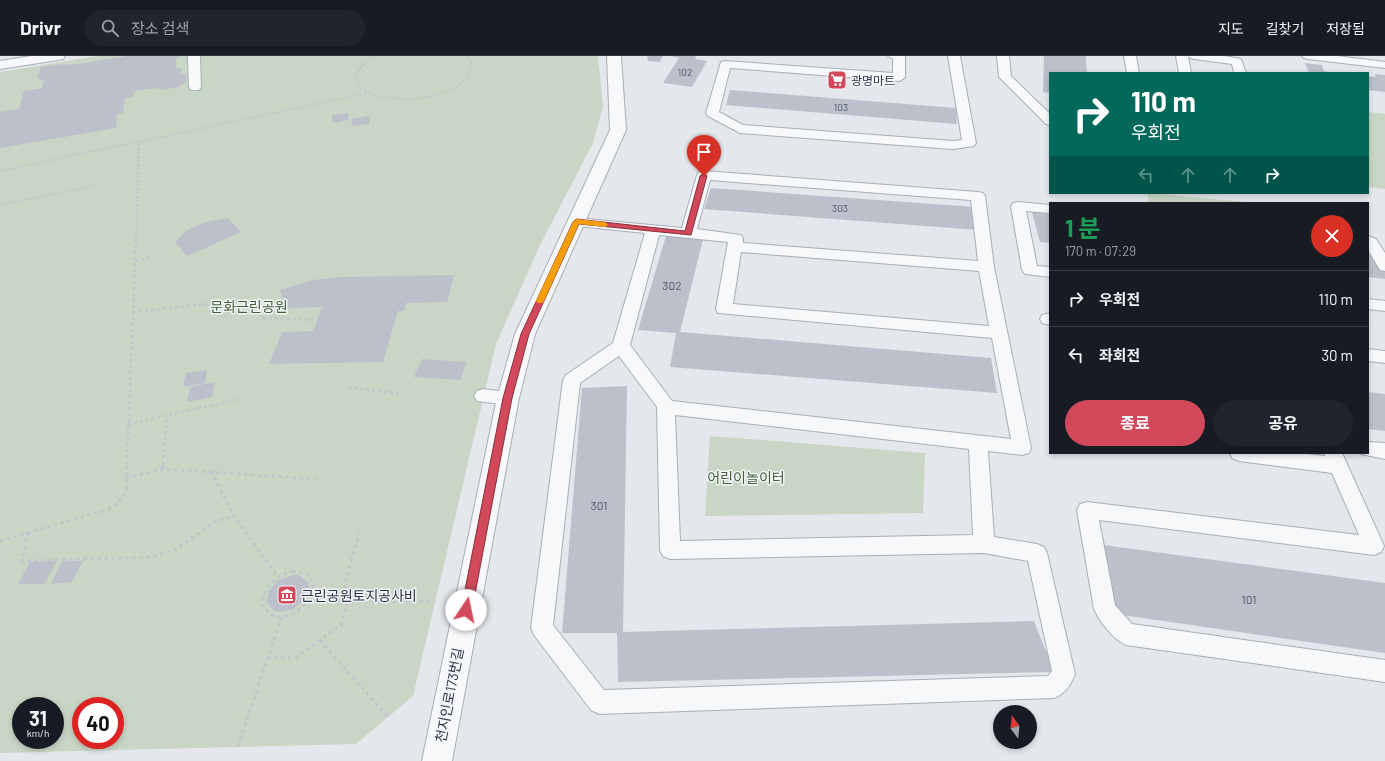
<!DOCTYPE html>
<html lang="ko">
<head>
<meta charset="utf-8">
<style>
  body { margin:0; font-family:Barlow,"Noto Sans KR",sans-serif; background:#20242c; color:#f1f3f6; height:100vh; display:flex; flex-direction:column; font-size:15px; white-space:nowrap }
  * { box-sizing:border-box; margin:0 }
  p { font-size:13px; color:#9ea1a6 }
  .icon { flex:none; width:22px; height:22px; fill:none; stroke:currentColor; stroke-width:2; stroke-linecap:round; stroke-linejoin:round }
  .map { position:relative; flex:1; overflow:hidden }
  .side { position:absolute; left:1049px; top:146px; width:320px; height:252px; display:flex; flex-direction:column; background:#171b24; border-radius:0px; box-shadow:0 2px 6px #0003 }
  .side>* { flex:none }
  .top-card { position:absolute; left:1049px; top:16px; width:320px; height:122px; border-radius:0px; box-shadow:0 2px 6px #0003; background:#00695c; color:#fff; overflow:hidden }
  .needle { width:26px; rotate:345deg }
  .fabs { position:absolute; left:993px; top:649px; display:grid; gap:8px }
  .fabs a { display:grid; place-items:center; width:44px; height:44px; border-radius:50%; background:#171b24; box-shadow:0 2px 6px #0003; font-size:20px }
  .speed { position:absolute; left:12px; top:641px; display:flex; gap:8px; font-size:20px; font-weight:700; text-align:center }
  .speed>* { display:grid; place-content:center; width:52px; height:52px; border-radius:50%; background:#171b24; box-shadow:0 2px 6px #0003; line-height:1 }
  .speed small { font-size:10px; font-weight:400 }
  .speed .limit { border:6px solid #d22; background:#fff; color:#111 }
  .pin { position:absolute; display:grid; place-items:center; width:34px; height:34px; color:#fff; margin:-41px -17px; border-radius:50% 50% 50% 0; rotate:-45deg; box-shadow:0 0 4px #0007 }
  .pin .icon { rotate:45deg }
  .me { position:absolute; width:44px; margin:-22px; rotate:11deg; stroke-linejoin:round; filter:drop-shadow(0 0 3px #0008) }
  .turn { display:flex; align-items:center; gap:14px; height:84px; padding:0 16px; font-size:18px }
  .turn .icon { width:52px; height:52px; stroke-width:2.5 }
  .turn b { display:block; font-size:28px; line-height:34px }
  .lanes { display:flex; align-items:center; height:38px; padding:0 16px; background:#0003; justify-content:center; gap:20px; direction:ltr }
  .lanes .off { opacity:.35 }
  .round { display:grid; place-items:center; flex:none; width:42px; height:42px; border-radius:21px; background:#20242c }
  .headline { display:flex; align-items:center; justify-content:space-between; height:68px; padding:0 16px }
  h1 { font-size:24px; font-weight:700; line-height:30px; color:#1e9e55 }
  .button { display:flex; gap:8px; margin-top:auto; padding:8px 16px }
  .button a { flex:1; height:46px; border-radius:24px; background:#d1495b; color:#fff; font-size:16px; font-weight:700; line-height:46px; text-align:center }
  .button a+a { background:#20242c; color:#f1f3f6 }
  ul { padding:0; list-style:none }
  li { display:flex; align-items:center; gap:12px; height:56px; padding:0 16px; border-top:1px solid #363941 }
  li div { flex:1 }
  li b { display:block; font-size:15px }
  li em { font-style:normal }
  header { display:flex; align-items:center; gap:24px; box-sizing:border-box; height:56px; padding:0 20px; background:#171b24; border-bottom:1px solid #363941 }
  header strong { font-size:19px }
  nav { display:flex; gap:22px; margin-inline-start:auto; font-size:14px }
  .search { width:280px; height:36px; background:#20242c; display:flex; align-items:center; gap:10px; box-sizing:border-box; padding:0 14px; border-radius:22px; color:#9ea1a6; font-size:15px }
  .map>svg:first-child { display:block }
  .green { fill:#c9d6c5; fill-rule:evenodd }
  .building { fill:#bbc0ca }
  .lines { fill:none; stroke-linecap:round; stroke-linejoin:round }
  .service-casing { stroke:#a9aeb7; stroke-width:2 }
  .minor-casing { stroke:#a9aeb7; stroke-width:2 }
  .tertiary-casing { stroke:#a9aeb7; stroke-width:2 }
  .path-far2 { stroke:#c2c5cb; stroke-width:2; stroke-dasharray:2 2; stroke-linecap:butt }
  .path-far1 { stroke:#c2c5cb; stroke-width:2.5; stroke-dasharray:3 3; stroke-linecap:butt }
  .path { stroke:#c2c5cb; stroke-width:3; stroke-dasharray:3.5 3.5; stroke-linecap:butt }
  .service { fill:#f7f8fa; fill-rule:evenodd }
  .minor { fill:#f7f8fa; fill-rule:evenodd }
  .tertiary { fill:#f7f8fa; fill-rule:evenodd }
  .route { fill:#d1495b; stroke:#882f3b }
  .slow { fill:#f59e0b }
  .labels { text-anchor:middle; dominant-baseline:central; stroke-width:3; stroke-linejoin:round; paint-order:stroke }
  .far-number-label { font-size:10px; fill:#4f5766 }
  .far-poi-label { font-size:12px; fill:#2b3445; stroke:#f4f6f9; text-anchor:start }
  .number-label { font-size:12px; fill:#4f5766 }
  .park-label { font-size:14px; fill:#3f6138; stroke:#f4f6f9 }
  .poi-label { font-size:14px; fill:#2b3445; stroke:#f4f6f9; text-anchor:start }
  .street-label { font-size:14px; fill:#2b3445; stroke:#f4f6f9 }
</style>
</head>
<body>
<header>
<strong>Drivr</strong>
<div class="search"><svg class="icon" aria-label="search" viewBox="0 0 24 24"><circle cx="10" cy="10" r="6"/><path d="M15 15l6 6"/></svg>장소 검색</div>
<nav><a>지도</a><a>길찾기</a><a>저장됨</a></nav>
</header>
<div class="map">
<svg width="1385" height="705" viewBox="0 0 1385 705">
  <rect width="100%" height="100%" fill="#e4e7ec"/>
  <path class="green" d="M98 0H598L603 51 593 87 539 191 496 288 413 640 356 688 0 697V16ZM21 650H55V684H21ZM81 650H115V684H81Z
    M1368 56 1385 58V133L1368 131Z
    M1147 137 1257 147H1149Z
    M710 380 925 397 923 457 705 460Z"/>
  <path class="building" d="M127 0H180L176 3V12L182 13 181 18H186V26L179 31 162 34 157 32 134 35 133 41 125 42 123 57 117 58 116 72 0 92V56L19 53 24 35 42 32 44 24 37 22 41 11 64 8 71 9Z
    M647 0H663L660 6 648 5Z
    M671 0H696L695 3 707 5 692 31 663 27 679 2Z
    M1044 0H1086L1087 17H1050V37L1043 36Z
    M1305 7 1322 9 1324 15 1336 17H1309Z
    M1374 18 1385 19V36L1368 34V20L1376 21Z
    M730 34 956 52 957 68 726 49Z
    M348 57 349 64 333 67 332 59Z
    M369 60V68L352 70V63Z
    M711 132 976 151 978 174 704 153Z
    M1032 156 1050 158V187L1040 186Z
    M228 162 241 176 187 200 175 186 187 174 206 166Z
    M666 180 703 183 680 276 991 302 997 337 670 311 676 277 638 274Z
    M1368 187 1385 215V223L1368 221Z
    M454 219 447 246 406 247 404 255H398L383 306 269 308 282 276 313 275 322 251 286 252 280 234 313 224 342 221Z
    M422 303 467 306 460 324 414 321Z
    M207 314 205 327 183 331 186 317Z
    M215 326 212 341 187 346 190 331Z
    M627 330 623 576 1034 565 1054 616 618 626 617 577H562L582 332Z
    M1368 336 1385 338V375L1368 373Z
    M1103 489 1385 527V597L1115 558Z
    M57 505 44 528H18L30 506Z
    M62 505H83L72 526 51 528Z
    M293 519H299L308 526 309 531 305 544 293 553 279 556 273 554 267 546 269 534 279 524Z"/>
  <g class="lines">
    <g class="service-casing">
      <path id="service" d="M188 0H200L201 31 199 34H191L189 31Z
        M888 0H905V21L903 23 899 25 730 12 719 56 743 69 953 85 962 84 948 0H960L976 87 974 90 953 93 740 77 708 60 706 57 721 6 725 5 893 17V3Z
        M997 0H1009L1011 20 1050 58V69L1046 68 999 21Z
        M1124 0H1136L1139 17H1127Z
        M1176 0H1188L1191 17H1179Z
        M1188 0H1224L1241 3 1246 17H1234L1232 8 1194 3 1190 2Z
        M1302 0H1337L1385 6V12L1308 3 1304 2Z
        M704 115 978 136 983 137 985 140 994 211 1031 392 1029 397 1022 399 988 395 994 481 1037 488 1044 491 1047 497 1075 618C1071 629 1065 638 1054 642L599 658 591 654 534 579 531 572 563 324 566 319 613 287 645 177 577 170 572 169 570 166 572 163 577 162 682 172 697 119 699 116ZM710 124 971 144 978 205 743 187V182L741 179 697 173ZM659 179 728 186 716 253 718 257 992 282 1011 383 672 345 630 289ZM741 196 979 215 989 270 733 248ZM619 300 657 351 660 494 663 500 670 503 984 497 1028 505 1052 615 1048 620 604 634 553 569 580 327ZM675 359 969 393 973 479 680 485Z
        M1018 146 1050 149V157L1026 155 1037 210 1050 211V221L1025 218 1022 214 1011 150 1013 147Z
        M1368 180 1376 183 1385 197V215L1380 214 1368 194Z
        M1368 243 1385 245V255L1368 253Z
        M1050 257V269L1042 267 1040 263 1042 259Z
        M1368 293 1385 295V307L1368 305Z
        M483 333 514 337 517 342 514 347 508 349 477 345 474 340 477 335Z
        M1368 386 1385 387V403L1361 398V397H1368Z
        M1230 397H1298L1325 400 1324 397H1342L1384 490 1381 496 1374 499 1099 464 1115 549 1132 568 1385 604V626L1126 589C1113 583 1100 566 1094 553L1077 454 1080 448 1087 446 1359 479 1332 417 1239 405 1232 402Z"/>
    </g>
    <g class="minor-casing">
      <path id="minor" d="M31 0H65L63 3 58 4 0 13V5Z"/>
    </g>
    <g class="tertiary-casing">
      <path id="tertiary" d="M607 0H621L626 74 535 278 519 342 452 705H422L497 342 515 278 610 74Z"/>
    </g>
    <path class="path-far2" d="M374 0C310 43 438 61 468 20 472 13 472 6 467 0
      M0 115 368 37
      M0 149 98 129
      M136 178 139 86"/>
    <path class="path-far1" d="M135 205 153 201
      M133 256 245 244 263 262 317 264
      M348 331 402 338
      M128 368 240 343
      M127 408 136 177
      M163 408 167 360"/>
    <path class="path" d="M163 413V407
      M211 415 234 460 277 520
      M126 422 163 413 316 423
      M28 476 22 505 152 501 176 493 214 466 234 460
      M0 485 109 453C131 439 126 431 127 407
      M292 515 307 518 313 526C313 529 313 533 312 536 308 550 286 568 271 558 268 556 265 552 262 549 264 530 275 521 292 515Z
      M308 546 435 545
      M340 546 359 477
      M320 584 388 661
      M267 602H295L341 569 348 546
      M238 690 282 560"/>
    <use href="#service" class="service"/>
    <use href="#minor" class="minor"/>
    <use href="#tertiary" class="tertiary"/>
  </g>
  <path class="route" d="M704 117 707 120 691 179 579 168 529 278 512 342 472 554 470 557 466 559 462 557 461 554 503 342 521 278 573 166 576 163 685 175 700 120Z"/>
  <path class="slow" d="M576 163 605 166 608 169 605 171 579 168 544 245 543 247H538L536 245 573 166Z"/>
  <defs>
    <g id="supermarket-square" transform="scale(1)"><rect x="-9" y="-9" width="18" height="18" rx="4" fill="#d1495b" stroke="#f4f6f9"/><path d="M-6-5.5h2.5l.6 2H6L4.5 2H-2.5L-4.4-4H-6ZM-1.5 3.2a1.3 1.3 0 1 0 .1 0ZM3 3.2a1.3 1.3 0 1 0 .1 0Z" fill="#fff"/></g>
    <g id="museum-square" transform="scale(1)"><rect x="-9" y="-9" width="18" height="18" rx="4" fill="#d1495b" stroke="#f4f6f9"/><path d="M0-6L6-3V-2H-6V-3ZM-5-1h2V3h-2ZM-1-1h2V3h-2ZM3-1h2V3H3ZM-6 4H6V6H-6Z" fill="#fff"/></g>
  </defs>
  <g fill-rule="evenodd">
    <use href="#supermarket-square" x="837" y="24"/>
    <use href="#museum-square" x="287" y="539"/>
  </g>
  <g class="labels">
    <g class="far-number-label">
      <text x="685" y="16">102</text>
      <text x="841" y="51">103</text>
      <text x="840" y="152">303</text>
    </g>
    <g class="far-poi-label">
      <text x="851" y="24">광명마트</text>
    </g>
    <g class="number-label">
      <text x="672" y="229">302</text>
      <text x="599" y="449">301</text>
      <text x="1249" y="543">101</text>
    </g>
    <g class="park-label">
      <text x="249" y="250">문화근린공원</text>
      <text x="746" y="421">어린이놀이터</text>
    </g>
    <g class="poi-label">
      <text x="301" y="539">근린공원토지공사비</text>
    </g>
    <g class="street-label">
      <text transform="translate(449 639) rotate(-79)">천지인로173번길</text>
    </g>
  </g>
</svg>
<div class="fabs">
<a><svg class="needle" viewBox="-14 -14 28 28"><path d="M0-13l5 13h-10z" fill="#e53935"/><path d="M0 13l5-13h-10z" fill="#9ea1a6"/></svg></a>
</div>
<div class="speed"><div>31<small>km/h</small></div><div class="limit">40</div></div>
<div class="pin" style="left:704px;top:120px;background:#d93025"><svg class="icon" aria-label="arrive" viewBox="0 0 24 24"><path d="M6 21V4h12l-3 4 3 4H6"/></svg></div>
<svg class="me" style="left:466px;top:554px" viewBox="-20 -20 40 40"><circle r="19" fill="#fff"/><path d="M0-13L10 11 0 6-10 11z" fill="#d1495b"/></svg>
<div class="top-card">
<div class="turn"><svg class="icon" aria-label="right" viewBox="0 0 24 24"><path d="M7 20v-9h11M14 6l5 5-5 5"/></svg><div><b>110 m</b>우회전</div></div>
<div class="lanes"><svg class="icon off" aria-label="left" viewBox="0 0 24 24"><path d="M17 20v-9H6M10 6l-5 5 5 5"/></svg><svg class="icon off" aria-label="ahead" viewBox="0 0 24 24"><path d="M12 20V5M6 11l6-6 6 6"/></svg><svg class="icon off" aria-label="ahead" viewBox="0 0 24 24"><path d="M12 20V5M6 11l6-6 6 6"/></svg><svg class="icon" aria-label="right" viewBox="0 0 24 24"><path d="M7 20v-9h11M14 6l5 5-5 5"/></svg></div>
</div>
<section class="side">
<div class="headline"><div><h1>1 분</h1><p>170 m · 07:29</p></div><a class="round" style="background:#d93025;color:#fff"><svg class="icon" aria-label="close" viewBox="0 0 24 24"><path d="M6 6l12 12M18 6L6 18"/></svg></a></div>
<ul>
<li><svg class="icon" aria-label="right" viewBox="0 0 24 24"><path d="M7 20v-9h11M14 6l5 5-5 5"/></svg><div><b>우회전</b></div><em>110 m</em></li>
<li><svg class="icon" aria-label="left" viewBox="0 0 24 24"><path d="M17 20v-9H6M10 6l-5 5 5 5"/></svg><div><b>좌회전</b></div><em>30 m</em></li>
</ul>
<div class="button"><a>종료</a><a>공유</a></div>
</section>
</div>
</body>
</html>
